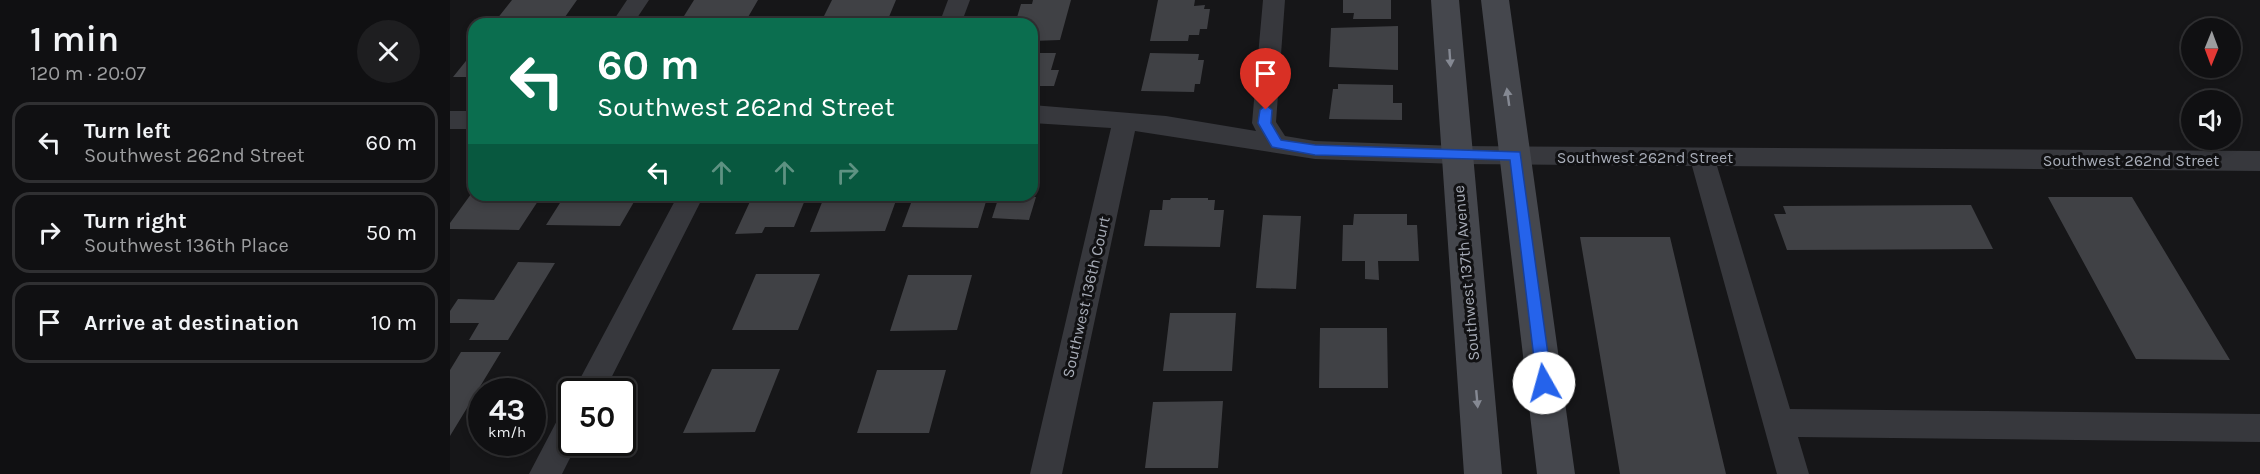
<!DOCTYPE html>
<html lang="en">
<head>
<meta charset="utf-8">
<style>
  body { margin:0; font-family:Karla,sans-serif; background:#1e1e20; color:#f1f3f6; height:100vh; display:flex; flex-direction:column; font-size:22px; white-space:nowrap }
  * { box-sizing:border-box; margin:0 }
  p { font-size:20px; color:#9c9d9f }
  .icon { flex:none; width:33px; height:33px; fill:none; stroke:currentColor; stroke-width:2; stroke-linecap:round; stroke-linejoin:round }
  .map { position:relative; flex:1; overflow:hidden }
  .panel { display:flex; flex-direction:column; background:#101012; width:450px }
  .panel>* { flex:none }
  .top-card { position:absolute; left:18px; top:18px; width:570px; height:183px; border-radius:18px; box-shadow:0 3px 9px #0003,0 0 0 2px #303032; background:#0b6e4f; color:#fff; overflow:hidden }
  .needle { width:39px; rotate:181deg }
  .tools { position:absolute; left:1731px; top:18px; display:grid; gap:12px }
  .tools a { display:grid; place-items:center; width:60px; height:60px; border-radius:50%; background:#101012; box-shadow:0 3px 9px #0003,0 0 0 2px #303032; font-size:30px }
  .speed { position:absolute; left:18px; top:378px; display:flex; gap:12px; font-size:30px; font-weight:700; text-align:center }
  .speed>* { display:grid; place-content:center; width:78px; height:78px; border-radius:50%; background:#101012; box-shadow:0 3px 9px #0003,0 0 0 2px #303032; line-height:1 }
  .speed small { font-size:15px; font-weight:400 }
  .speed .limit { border:3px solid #111; border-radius:9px; background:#fff; color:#111 }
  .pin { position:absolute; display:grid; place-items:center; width:51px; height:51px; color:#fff; margin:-62px -26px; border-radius:50% 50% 50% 0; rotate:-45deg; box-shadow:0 0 6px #0007 }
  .pin .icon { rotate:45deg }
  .me { position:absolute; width:66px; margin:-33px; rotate:353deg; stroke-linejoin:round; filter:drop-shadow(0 0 4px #0008) }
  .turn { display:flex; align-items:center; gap:21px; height:126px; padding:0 30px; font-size:27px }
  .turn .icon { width:78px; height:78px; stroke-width:2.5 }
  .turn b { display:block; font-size:42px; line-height:51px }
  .lanes { display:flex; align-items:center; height:57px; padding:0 30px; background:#0003; justify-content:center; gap:30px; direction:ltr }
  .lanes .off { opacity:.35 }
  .round { display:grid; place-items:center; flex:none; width:63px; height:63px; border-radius:32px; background:#1e1e20 }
  .summary { display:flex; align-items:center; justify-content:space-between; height:102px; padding:0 30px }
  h1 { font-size:36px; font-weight:600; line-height:45px }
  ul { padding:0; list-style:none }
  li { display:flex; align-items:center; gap:18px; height:81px; margin:0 12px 9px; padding:0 18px; border:3px solid #303032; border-radius:18px }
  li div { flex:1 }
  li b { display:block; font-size:22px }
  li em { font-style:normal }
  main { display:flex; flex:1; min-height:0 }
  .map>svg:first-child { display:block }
  .building { fill:#404145 }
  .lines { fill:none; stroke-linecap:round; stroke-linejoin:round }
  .minor { fill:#37383d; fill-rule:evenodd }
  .secondary { fill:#45474d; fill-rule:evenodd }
  .oneway { fill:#858993 }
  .route { fill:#2563eb; stroke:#184099; stroke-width:1.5 }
  .labels { text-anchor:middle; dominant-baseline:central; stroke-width:6; stroke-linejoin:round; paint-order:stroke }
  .street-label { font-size:16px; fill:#a8adb8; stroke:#111113 }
</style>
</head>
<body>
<main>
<section class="panel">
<div class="summary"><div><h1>1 min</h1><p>120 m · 20:07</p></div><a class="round"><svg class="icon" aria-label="close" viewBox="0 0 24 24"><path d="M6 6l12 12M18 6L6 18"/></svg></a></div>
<ul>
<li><svg class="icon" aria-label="left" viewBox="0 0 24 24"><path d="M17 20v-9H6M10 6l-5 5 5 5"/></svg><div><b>Turn left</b><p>Southwest 262nd Street</p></div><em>60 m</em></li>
<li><svg class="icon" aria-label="right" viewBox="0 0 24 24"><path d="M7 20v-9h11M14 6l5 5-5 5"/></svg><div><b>Turn right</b><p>Southwest 136th Place</p></div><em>50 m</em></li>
<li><svg class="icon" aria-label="arrive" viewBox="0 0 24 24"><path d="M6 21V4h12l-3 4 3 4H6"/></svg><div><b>Arrive at destination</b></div><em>10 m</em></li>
</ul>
</section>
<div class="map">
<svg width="1810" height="474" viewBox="0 0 1810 474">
  <rect width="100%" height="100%" fill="#161618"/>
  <path class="building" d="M62 0H127L110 24H43Z
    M244 0H308L294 24H229Z
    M382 0H446L436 24H370Z
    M583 0H621L610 40 582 41V24H565L571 4H582Z
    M708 0H745L744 6 755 5 754 9H760L757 29H750L749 35H739L738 41H700Z
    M893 0H941V19H903L904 13H893Z
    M948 26V70L879 67 881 28Z
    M24 51V77H3Z
    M582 53H606L601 70H609L604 86H582Z
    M700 53 749 54 748 60H754L750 84H745L744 92 691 91Z
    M888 84 943 85V103H952V120L879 119 883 89H888Z
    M24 190V195H92L69 230 0 229V223Z
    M115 195H188L170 226 96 225Z
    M303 195H357L344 227H315L312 233 285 234Z
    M375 195H448L435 231 360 232Z
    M464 195H538L528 228 452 227Z
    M549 196 586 197 579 220 542 218Z
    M1598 197H1682L1780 360 1686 359Z
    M721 198H758V200H765L764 210H774L770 247 694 246 700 210H712L713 200H720Z
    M1521 205 1543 249 1337 250 1324 214H1336L1333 206Z
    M904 214H957V225H967L969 261H928L929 280 915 279V261H892L893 225H903Z
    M813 215 851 216 846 289 806 288Z
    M1130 237H1220L1276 474H1170Z
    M68 262 105 263 58 340H19L29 323H0V311L8 299 44 300Z
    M306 274H370L348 330H282Z
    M458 275H522L507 330 440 331Z
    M720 313H786L782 371H713Z
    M870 328H937L938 388H869Z
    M11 352H51L0 436V370Z
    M262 369H330L305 432 233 433Z
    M427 370H496L479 433H407Z
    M773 401 768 468H695L703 402Z"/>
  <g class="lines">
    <path class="minor" d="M177 0H199L183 24H161Z
      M498 0H520L511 24H489Z
      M813 0H835L826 122 835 136 865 141 1007 146 1810 151V171L1267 166 1340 409 1810 414V442L1348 437 1359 474H1327L1242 166 1007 164 865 159 685 131 612 474H580L661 128 582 123V105L716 116 806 131 802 123Z
      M0 111H24V129H0Z
      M228 195H254L154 392H123Z
      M122 409V442H128L112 474H79L111 413Z"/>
    <path class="secondary" d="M981 0H1009L1052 474H1014Z
      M1031 0H1059L1125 474H1087Z"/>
  </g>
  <defs><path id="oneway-solid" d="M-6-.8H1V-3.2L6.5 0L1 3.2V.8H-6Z" transform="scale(1.5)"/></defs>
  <g class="oneway">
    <use href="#oneway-solid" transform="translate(1000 58) rotate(86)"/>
    <use href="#oneway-solid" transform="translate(1058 97) rotate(-98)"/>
    <use href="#oneway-solid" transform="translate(1027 399) rotate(85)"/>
  </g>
  <path class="route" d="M816 105 822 110 821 123 831 140 865 145 1070 152 1102 383 1100 388H1089L1087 383 1060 160 865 155 827 148 822 147 808 123 810 110Z"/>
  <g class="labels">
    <g class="street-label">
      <text x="1195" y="157">Southwest 262nd Street</text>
      <text x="1681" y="160">Southwest 262nd Street</text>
      <text transform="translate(1016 273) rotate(-95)">Southwest 137th Avenue</text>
      <text transform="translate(636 297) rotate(-77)">Southwest 136th Court</text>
    </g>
  </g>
</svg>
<div class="tools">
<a><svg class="needle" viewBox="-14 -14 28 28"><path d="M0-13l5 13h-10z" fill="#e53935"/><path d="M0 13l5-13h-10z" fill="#9c9d9f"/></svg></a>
<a><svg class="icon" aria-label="sound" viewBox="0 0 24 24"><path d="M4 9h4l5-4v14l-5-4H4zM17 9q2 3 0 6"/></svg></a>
</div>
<div class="speed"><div>43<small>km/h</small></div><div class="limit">50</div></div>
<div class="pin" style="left:816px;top:110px;background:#d93025"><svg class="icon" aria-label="arrive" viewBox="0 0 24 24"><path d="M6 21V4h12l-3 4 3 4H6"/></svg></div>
<svg class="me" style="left:1094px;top:383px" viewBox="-20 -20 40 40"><circle r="19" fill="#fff"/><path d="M0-13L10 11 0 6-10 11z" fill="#2563eb"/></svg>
<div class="top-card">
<div class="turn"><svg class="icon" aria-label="left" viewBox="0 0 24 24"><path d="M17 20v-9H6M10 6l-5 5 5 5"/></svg><div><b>60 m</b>Southwest 262nd Street</div></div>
<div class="lanes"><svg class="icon" aria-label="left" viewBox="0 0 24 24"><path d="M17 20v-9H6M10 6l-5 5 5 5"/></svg><svg class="icon off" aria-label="ahead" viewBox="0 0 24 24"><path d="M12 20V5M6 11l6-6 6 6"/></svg><svg class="icon off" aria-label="ahead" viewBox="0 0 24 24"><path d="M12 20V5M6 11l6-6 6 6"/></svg><svg class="icon off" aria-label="right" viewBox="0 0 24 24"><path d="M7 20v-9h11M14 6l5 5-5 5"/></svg></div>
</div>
</div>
</main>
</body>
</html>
